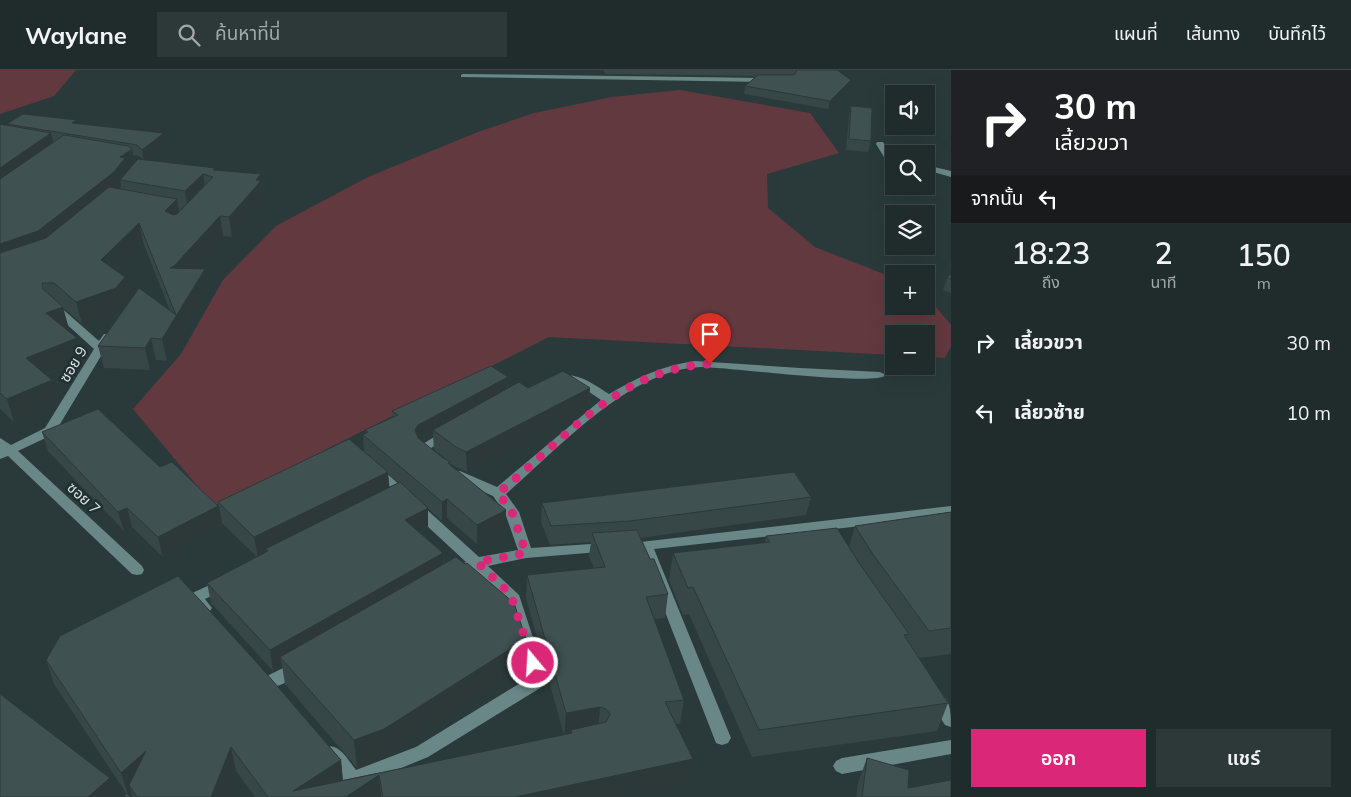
<!DOCTYPE html>
<html lang="th">
<head>
<meta charset="utf-8">
<style>
  body { margin:0; font-family:Mulish,"Noto Sans Thai",sans-serif; background:#2d3838; color:#f1f3f6; height:100vh; display:flex; flex-direction:column; font-size:19px; white-space:nowrap }
  * { box-sizing:border-box; margin:0 }
  p { font-size:16px; color:#a2a7a9 }
  .icon { flex:none; width:28px; height:28px; fill:none; stroke:currentColor; stroke-width:2; stroke-linecap:round; stroke-linejoin:round }
  .map { position:relative; flex:1; overflow:hidden }
  .drawer { display:flex; flex-direction:column; background:#202c2c; width:400px }
  .drawer>* { flex:none }
  .top-card { background:#202124; color:#fff; overflow:hidden }
  .controls { position:absolute; left:885px; top:15px; display:grid; gap:10px }
  .controls a { display:grid; place-items:center; width:50px; height:50px; border-radius:0px; background:#202c2c; box-shadow:0 5px 20px #0002,0 0 0 1px #3d4848; font-size:25px }
  .pin { position:absolute; display:grid; place-items:center; width:42px; height:42px; color:#fff; margin:-51px -21px; border-radius:50% 50% 50% 0; rotate:-45deg; box-shadow:0 0 5px #0007 }
  .pin .icon { rotate:45deg }
  .me { position:absolute; width:55px; margin:-28px; rotate:342deg; stroke-linejoin:round; filter:drop-shadow(0 0 4px #0008) }
  .turn { display:flex; align-items:center; gap:18px; height:105px; padding:0 20px; font-size:22px }
  .turn .icon { width:65px; height:65px; stroke-width:2.5 }
  .turn b { display:block; font-size:35px; line-height:42px }
  .then { display:flex; align-items:center; height:48px; padding:0 20px; background:#0003; gap:10px; font-size:19px }
  .eta { display:flex; justify-content:space-evenly; align-items:center; height:85px; text-align:center }
  .eta b { font-size:30px; font-weight:600; line-height:35px }
  .primary-button { display:flex; gap:10px; margin-top:auto; padding:10px 20px }
  .primary-button a { flex:1; height:58px; border-radius:0px; background:#db2777; color:#fff; font-size:20px; font-weight:600; line-height:58px; text-align:center }
  .primary-button a+a { background:#2d3838; color:#f1f3f6 }
  ul { padding:0; list-style:none }
  li { display:flex; align-items:center; gap:15px; height:70px; padding:0 20px }
  li div { flex:1 }
  li b { display:block; font-size:19px }
  li em { font-style:normal }
  header { display:flex; align-items:center; gap:30px; box-sizing:border-box; height:70px; padding:0 25px; background:#202c2c; border-bottom:1px solid #3d4848 }
  header strong { font-size:24px }
  nav { display:flex; gap:28px; margin-inline-start:auto; font-size:18px }
  .search { width:350px; height:45px; background:#2d3838; display:flex; align-items:center; gap:12px; box-sizing:border-box; padding:0 18px; border-radius:0px; color:#a2a7a9; font-size:19px }
  main { display:flex; flex:1; min-height:0 }
  .map>svg:first-child { display:block }
  .green { fill:#633940 }
  .lines { fill:none; stroke-linecap:round; stroke-linejoin:round }
  .minor { fill:#6a8788; fill-rule:evenodd }
  .wall { fill:#374646; fill-rule:evenodd }
  .shaded-wall { fill:#2d3939 }
  .building { fill:#405151; stroke:#2d3939 }
  .route { stroke:#db2777; stroke-width:9; stroke-dasharray:0 16.2 }
  .labels { text-anchor:middle; dominant-baseline:central; stroke-width:5; stroke-linejoin:round; paint-order:stroke }
  .street-label { font-size:15px; fill:#d9e2e3; stroke:#202f30 }
</style>
</head>
<body>
<header>
<strong>Waylane</strong>
<div class="search"><svg class="icon" aria-label="search" viewBox="0 0 24 24"><circle cx="10" cy="10" r="6"/><path d="M15 15l6 6"/></svg>ค้นหาที่นี่</div>
<nav><a>แผนที่</a><a>เส้นทาง</a><a>บันทึกไว้</a></nav>
</header>
<main>
<div class="map">
<svg width="951" height="727" viewBox="0 0 951 727">
  <rect width="100%" height="100%" fill="#2a3a3a"/>
  <path class="green" d="M0 0H76L54 26 0 44Z
    M680 20 810 43 839 83 767 104 768 138 815 177 894 208V236H926V225L951 255V276L945 288 926 287V264H894V285L549 267 214 436 133 339 181 284 223 210 276 156 368 107 478 62 534 43 612 27Z"/>
  <g class="lines">
    <path class="minor" d="M463 4 768 8 771 10 768 12 461 7V5Z
      M877 72H883L890 83 894 84V89L884 87 876 74Z
      M926 95 951 101V107L926 100Z
      M54 234 58 235 99 271 104 264H112L113 266 54 364 18 381 142 496 144 500 142 504 137 505 132 504 8 386 0 389V368L11 375 45 358 94 279 50 239 49 237 50 235Z
      M695 291 800 298 880 302 886 305C875 317 727 297 701 297 629 299 557 380 506 424L519 442 531 478 606 473 611 475 613 478 611 481 526 488 488 496 519 525 547 610 545 615 428 687 367 712 372 718 369 724 361 727 355 725 325 687 322 682 325 677C339 672 348 690 356 700L416 677 530 607 504 528 475 500C467 505 461 510 452 508L450 504 452 500 466 492 372 405 370 402 372 399H382L479 487 518 480 505 443 493 426 450 407 448 404 450 401H460L497 417 601 330 579 315 562 310 560 308 562 306C578 302 596 316 609 324 636 308 664 295 695 291Z
      M447 359 453 363 451 366 431 378 437 387 436 390H426L420 385 418 377Z
      M951 436V446L654 479 731 668 728 673 722 675 716 673 641 480H623L621 477 623 474Z
      M223 509 228 510 230 514 228 518 205 529 212 538 209 542C199 545 192 537 187 528L190 524Z
      M297 591 303 593 305 597C300 607 276 620 265 617L263 612 265 607Z
      M936 621C951 627 951 643 951 657L945 655 928 628 930 623Z
      M951 670V684L842 704 836 701 833 696 836 691 842 688Z"/>
  </g>
  <path class="wall" d="M604 0H837L849 19 828 39 744 24 745 16 757 6 605 4Z
    M851 36 871 71 868 82 846 80 849 46Z
    M0 54 8 56 7 54H78L164 63 166 74 145 90 215 98V100L261 104 264 123 263 124V130L232 167 223 166 194 199 209 220 167 291 156 290 150 300 104 298 98 276 170 241 143 172 116 200 125 207 129 228 121 239 82 254 59 234 69 259 66 260 82 290 46 305 52 310 59 332 14 352 0 339ZM133 85 139 86 143 90 135 92Z
    M951 203V223L943 220 947 208Z
    M508 307V318H590L588 337 467 402 456 397 451 394V396L505 458 477 474 447 448 442 451 423 434 428 458 420 463 443 483 444 493 526 569 525 597 386 686 357 698 285 614 282 596 273 601 211 533 207 513 257 487 222 453 218 432 364 382 363 365 366 363 365 360 393 348 392 341ZM433 365 434 380 446 389 443 388 421 371ZM388 404 399 413 389 417Z
    M42 362 222 455 163 487 132 457 124 461 48 381Z
    M811 427 806 445 640 468 668 524 665 548 654 549 684 630 680 654H676L688 712 622 727H255L236 701 226 727H133L132 724 130 726 126 723 54 614 46 590 341 690 343 710 564 665 526 528 527 505 594 498 589 486 591 472 550 475 541 452 542 433Z
    M951 442V584L919 588 948 633 937 661 752 687 689 544 683 545 669 510 673 483 765 473 766 466 849 477 855 456Z
    M867 688 908 718 951 727H856L858 713Z"/>
  <path class="shaded-wall" d="M851 10 849 19 828 39 830 31Z
    M51 63 55 81 0 121V98Z
    M164 63 166 74 144 91 142 80Z
    M132 79 136 97 120 110 121 116 118 121 43 181 0 196V174Z
    M203 104 206 123 188 140 185 121Z
    M261 104 264 123 263 124V130L232 167 229 147 256 110Z
    M177 129 180 148 169 160 165 141Z
    M220 146 223 166 178 217 170 198Z
    M139 153 143 172 106 210 101 190Z
    M205 199 209 220 167 291 162 269Z
    M125 207 129 228 121 239 82 254 76 232Z
    M63 237 69 259 52 265 46 243Z
    M77 268 82 290 33 310 26 288Z
    M151 268 156 290 150 300 145 278Z
    M508 307 507 324 433 360V365L419 372 415 360 418 355Z
    M52 310 59 332 14 352 7 329Z
    M590 318 588 337 467 402 466 382Z
    M388 402 390 423 268 481 265 479 266 484 258 488 254 467Z
    M447 429V448L442 451V432Z
    M218 436 222 455 163 487 158 467Z
    M127 438 132 457 124 461 118 442Z
    M428 438V458L406 470 405 450Z
    M506 440 505 458 477 474V455Z
    M443 483 444 503 280 587 282 596 273 601 270 580Z
    M526 569 525 597 386 686 357 698 354 670Z
    M600 637 598 660H571L570 666 564 667 566 643Z
    M231 677 236 701 226 727H211Z
    M146 681 129 715 132 724 129 727 121 703Z
    M693 689 688 712 622 727H515Z
    M341 690 343 714 293 721Z
    M379 705 381 727H346Z
    M110 708 117 727H88Z"/>
  <path class="building" d="M796 0H837L851 10 830 31 745 16 758 5H794L797 1Z
    M851 36 872 38 871 71 849 69Z
    M23 44 77 50 72 53 164 63 142 80 137 75 7 54Z
    M0 54 51 63 0 98Z
    M64 65 128 76 132 79 120 87 125 88 114 102 38 161 0 174V109Z
    M138 89 215 98 213 100 261 104 256 110 261 111 229 147 220 146 174 196 170 198 205 199 162 269 151 268 145 278 98 276 139 218 176 245 139 153 101 190 125 207 116 218 76 232 54 213H42L43 219 63 237 46 243 77 268 26 288 52 310 7 329 0 323V183L46 168 109 117 177 129 165 141 173 145 177 144 213 107 203 104 185 121 120 110Z
    M951 203V209L947 208Z
    M491 296 508 307 418 355 415 360 418 368 443 388 451 392 448 393 506 440 477 455 447 429 442 432 363 365 368 362 365 360 398 345 392 341Z
    M563 301 590 318 466 382 456 377 433 360 519 312 528 318Z
    M98 339 160 397 172 392 218 436 158 467 127 438 118 442 42 362Z
    M349 369 388 402 254 467 218 432Z
    M794 402 811 427 630 451 551 456 542 433Z
    M400 412 428 438 405 450 443 483 270 580 207 513 268 481 265 479Z
    M951 442V558L929 561 872 483 855 456Z
    M837 458 859 493 909 564 904 565 948 633 759 660 693 517 688 518 673 483 770 472 766 466Z
    M637 460 650 489H654L668 524 646 527 684 630 665 632 693 689 515 727H383L379 705 346 727H268L231 677 211 727H137L129 715 146 681 121 703 46 590 60 566 178 506 259 595 341 690 293 721 572 663 571 660 606 652 610 644 606 639 600 637 566 643 527 505 605 497 592 463Z
    M456 487 465 494 467 493 514 533 526 569 384 659 354 670 280 587Z
    M0 624 110 708 88 727H0Z
    M867 688 909 700 908 718 951 710V727H862Z
    M126 723 132 727H124Z"/>
  <g class="lines">
    <path class="route" d="M533 593 511 525 477 492 526 483 512 442 498 423C564 371 618 298 710 294"/>
  </g>
  <g class="labels">
    <g class="street-label">
      <text transform="translate(73 294) rotate(-59)">ซอย 9</text>
      <text transform="translate(84 428) rotate(43)">ซอย 7</text>
    </g>
  </g>
</svg>
<div class="controls">
<a><svg class="icon" aria-label="sound" viewBox="0 0 24 24"><path d="M4 9h4l5-4v14l-5-4H4zM17 9q2 3 0 6"/></svg></a>
<a><svg class="icon" aria-label="search" viewBox="0 0 24 24"><circle cx="10" cy="10" r="6"/><path d="M15 15l6 6"/></svg></a>
<a><svg class="icon" aria-label="layers" viewBox="0 0 24 24"><path d="M12 4l9 5-9 5-9-5zM3 14l9 5 9-5"/></svg></a>
<a>+</a>
<a>−</a>
</div>
<div class="pin" style="left:710px;top:294px;background:#d93025"><svg class="icon" aria-label="arrive" viewBox="0 0 24 24"><path d="M6 21V4h12l-3 4 3 4H6"/></svg></div>
<svg class="me" style="left:533px;top:593px" viewBox="-20 -20 40 40"><circle r="17" fill="#db2777" stroke="#fff" stroke-width="3"/><path d="M0-11L8 9 0 5-8 9z" fill="#fff"/></svg>
</div>
<section class="drawer">
<div class="top-card">
<div class="turn"><svg class="icon" aria-label="right" viewBox="0 0 24 24"><path d="M7 20v-9h11M14 6l5 5-5 5"/></svg><div><b>30 m</b>เลี้ยวขวา</div></div>
<div class="then">จากนั้น<svg class="icon" aria-label="left" viewBox="0 0 24 24"><path d="M17 20v-9H6M10 6l-5 5 5 5"/></svg></div>
</div>
<div class="eta">
<div><b>18:23</b><p>ถึง</p></div>
<div><b>2</b><p>นาที</p></div>
<div><b>150</b><p>m</p></div>
</div>
<ul>
<li><svg class="icon" aria-label="right" viewBox="0 0 24 24"><path d="M7 20v-9h11M14 6l5 5-5 5"/></svg><div><b>เลี้ยวขวา</b></div><em>30 m</em></li>
<li><svg class="icon" aria-label="left" viewBox="0 0 24 24"><path d="M17 20v-9H6M10 6l-5 5 5 5"/></svg><div><b>เลี้ยวซ้าย</b></div><em>10 m</em></li>
</ul>
<div class="primary-button"><a>ออก</a><a>แชร์</a></div>
</section>
</main>
</body>
</html>
